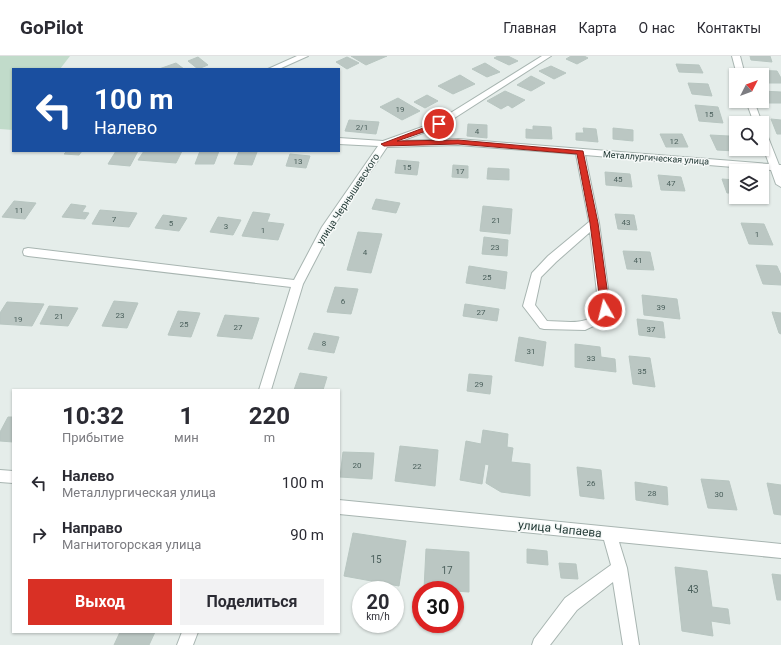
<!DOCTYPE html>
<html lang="ru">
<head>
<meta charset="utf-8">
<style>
  body { margin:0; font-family:Roboto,sans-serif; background:#f2f2f3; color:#2b2b33; height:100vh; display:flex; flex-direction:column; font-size:15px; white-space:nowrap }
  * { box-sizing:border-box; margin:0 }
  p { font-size:13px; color:#7c7c81 }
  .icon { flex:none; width:22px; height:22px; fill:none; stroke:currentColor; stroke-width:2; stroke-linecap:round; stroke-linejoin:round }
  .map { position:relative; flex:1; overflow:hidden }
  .drawer { position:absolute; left:12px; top:333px; width:328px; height:244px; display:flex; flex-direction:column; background:#fff; border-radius:0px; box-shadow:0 1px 3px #0004 }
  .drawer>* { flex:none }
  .top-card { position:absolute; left:12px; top:12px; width:328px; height:84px; border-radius:0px; box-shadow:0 1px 3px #0004; background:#1a4fa0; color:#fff; overflow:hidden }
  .needle { width:26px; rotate:48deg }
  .fabs { position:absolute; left:729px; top:12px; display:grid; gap:8px }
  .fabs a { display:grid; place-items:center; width:40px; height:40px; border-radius:0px; background:#fff; box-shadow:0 1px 3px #0004; font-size:20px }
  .speed { position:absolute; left:352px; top:525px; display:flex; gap:8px; font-size:20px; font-weight:700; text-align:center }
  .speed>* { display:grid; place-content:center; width:52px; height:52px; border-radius:50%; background:#fff; box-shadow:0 1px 3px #0004; line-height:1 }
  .speed small { font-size:10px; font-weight:400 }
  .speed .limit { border:6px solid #d22; background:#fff; color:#111 }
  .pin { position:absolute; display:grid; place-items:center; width:34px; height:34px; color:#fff; margin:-17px; border:2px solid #fff; border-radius:50%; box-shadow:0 1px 4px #0007 }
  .me { position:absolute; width:44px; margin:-22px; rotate:352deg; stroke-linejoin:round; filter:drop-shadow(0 0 3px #0008) }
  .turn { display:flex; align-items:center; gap:14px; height:84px; padding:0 16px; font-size:18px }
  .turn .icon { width:52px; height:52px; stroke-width:2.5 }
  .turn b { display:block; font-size:28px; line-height:34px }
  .eta { display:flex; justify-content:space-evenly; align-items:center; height:68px; text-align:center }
  .eta b { font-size:24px; font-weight:700; line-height:28px }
  .primary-button { display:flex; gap:8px; margin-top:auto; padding:8px 16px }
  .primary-button a { flex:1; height:46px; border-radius:0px; background:#d93025; color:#fff; font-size:16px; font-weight:700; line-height:46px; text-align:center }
  .primary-button a+a { background:#f2f2f3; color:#2b2b33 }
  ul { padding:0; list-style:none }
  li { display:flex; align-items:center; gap:12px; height:52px; padding:0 16px }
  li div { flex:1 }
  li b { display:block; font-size:15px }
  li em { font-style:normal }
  header { display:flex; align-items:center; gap:24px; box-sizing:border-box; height:56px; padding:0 20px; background:#fff; border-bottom:1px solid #e1e1e2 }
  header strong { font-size:19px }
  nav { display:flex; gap:22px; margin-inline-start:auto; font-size:14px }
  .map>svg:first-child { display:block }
  .green { fill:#c1dbca }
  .building { fill:#bbc7c3; stroke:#b8c6c1 }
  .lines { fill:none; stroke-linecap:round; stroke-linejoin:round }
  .minor-casing { stroke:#a8b5b1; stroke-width:2 }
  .minor { fill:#fff; fill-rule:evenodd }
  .route { fill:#d93025; stroke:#8d1f18 }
  .labels { text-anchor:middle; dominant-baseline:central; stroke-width:3; stroke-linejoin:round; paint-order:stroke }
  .number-label { font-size:8px; fill:#4b605c }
  .far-street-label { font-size:9px; fill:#263d39; stroke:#f6f9f8 }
  .street-label { font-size:10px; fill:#263d39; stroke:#f6f9f8 }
  .near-number-label { font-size:10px; fill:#4b605c }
  .near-street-label { font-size:12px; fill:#263d39; stroke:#f6f9f8 }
</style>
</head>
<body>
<header>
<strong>GoPilot</strong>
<nav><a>Главная</a><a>Карта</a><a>О нас</a><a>Контакты</a></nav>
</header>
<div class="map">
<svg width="781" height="589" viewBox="0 0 781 589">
  <rect width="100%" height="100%" fill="#e5edea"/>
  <path class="green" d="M0 0H70L60 13H13V74L0 73Z"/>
  <path class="building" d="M351 0H387L366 9Z
    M498 0H508L518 5 509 9 494 2Z
    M571 0H584L588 2 577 8 566 3Z
    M750 0H770L772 6 751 4Z
    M198 1 208 9 198 13 188 5Z
    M347 1 359 7 347 13 336 6Z
    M176 7 184 13H159Z
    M485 7 500 16 487 21 472 13Z
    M676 8 699 9 703 17 679 16Z
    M551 10 566 17 554 23 539 15Z
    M752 14 777 15 781 22V27H762V19H755Z
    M460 19 475 28 453 38 438 30Z
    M531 20 545 27 531 35 517 29Z
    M688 27 708 28 712 40 692 38Z
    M505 35 525 44 512 52 508 49 501 53 487 45Z
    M762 35 781 36V47H764L762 42Z
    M427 39 438 45 425 52 414 46Z
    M398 42 420 55 402 64 380 51Z
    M695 49 718 51 723 67 699 65Z
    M771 63 781 64V78H777Z
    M349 64 379 66 376 78 345 75Z
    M468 68 487 69V82L467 80Z
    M533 70 551 71 552 83 526 82V73L533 74Z
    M583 72 596 73 598 86 576 84V77H584Z
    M613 72 633 74V85L613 83Z
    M660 78H682L688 91H666Z
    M710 79 729 80 735 95 717 94Z
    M67 95H82L79 99 64 98Z
    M116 95H138L130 110 108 108Z
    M144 95H182L176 107 138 104Z
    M200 95H219L214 108H195Z
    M239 95 257 96 252 109 234 108Z
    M290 98 310 100 306 112 286 110Z
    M397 104 419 106 417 119 395 117Z
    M453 109 468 110V122L452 121Z
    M488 112 509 113V124L487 123Z
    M605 116 630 118 632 131 606 129Z
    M658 119 681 121 685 135 661 134Z
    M722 123 736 124V137H727Z
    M376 143 400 147 396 157 372 153Z
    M14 145 36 147 25 163 2 161Z
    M71 148 86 150 82 156 89 157 85 163 62 161Z
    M483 150 512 153 510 178 480 175Z
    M100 154 137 157 129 171 92 168Z
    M253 156 270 158 267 166 284 168 278 184 242 180Z
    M615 158 634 159 637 174 618 173Z
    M163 159 187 162 179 175 155 172Z
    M218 161 241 164 233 179 210 176Z
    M741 167 764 168 773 189 749 188Z
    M358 176 382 178 371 217 347 214Z
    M484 181 508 184 507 200 482 198Z
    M623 195 650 196 654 214 627 213Z
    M756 209 777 210 781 219V229L763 228Z
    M469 210 507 216 505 233 466 227Z
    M335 231 358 233 351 258 327 256Z
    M642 239 677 243 680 263 644 259Z
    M114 245 138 247 127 272 102 270Z
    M7 246 44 248 32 270 0 268V257Z
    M465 248 499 253 497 265 463 260Z
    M49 250 78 252 68 270 40 268Z
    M178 255 200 257 191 281 168 279Z
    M772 256 781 257V278L779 277Z
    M225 259 259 262 252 283 217 280Z
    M637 263 663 266 665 282 639 279Z
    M314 277 339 281 334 297 308 293Z
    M519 281 546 286 543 310 515 305Z
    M575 288 600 291 601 301 615 303 616 316 575 311Z
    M629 300 650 302 655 331 633 328Z
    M300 317 327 321 323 334H294Z
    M469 318 492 320 490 338 467 335Z
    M8 361H13V386L0 385V376Z
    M483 374 508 378 507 391 513 392 511 406 530 408V440L501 436 486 427 489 409 485 408 482 428 460 424 466 385 481 388Z
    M400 390 438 394 435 430 395 425Z
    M343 396 374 397 372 423 340 421Z
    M577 411 601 414 604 443 580 440Z
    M701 423 729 425 737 454 708 452Z
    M635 426 667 431 668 449 636 444Z
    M767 427 781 429V459L774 458Z
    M353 477 406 485 399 530 344 520Z
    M426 493 469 496V536L424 533Z
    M527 493 547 495 548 509 527 507Z
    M559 507 576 508 578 523 561 522Z
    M675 511 707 515 712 551 728 553 730 568 711 565 713 580 682 575Z
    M772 518 781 519V544H777Z
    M120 576H155L149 589H114Z"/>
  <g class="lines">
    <g class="minor-casing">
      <path id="minor" d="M297 0H308L279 13H268Z
        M542 0H551L442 70 401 85 458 83 769 108 762 88V73L766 76 779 109H781V131L776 128 771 114 585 99 599 167 611 254 604 265 585 274 544 273 540 272 523 250 532 217 548 200 589 166 576 98 458 89 387 91 331 174 303 228 271 334H259L291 231 28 200 24 199 23 196 24 193 28 192 294 224 322 171 378 90 339 88V82L383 85 436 66ZM590 176 599 254C588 271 565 265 547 265L535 249 541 221 556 206Z
        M732 0H740L745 19H737Z
        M746 45H754L762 67V68L754 67Z
        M0 414 13 415V427L0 426Z
        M339 444 781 488V502L619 486 627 512 639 589H623L613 526 577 554 550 589H532L534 583 565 542 611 509 604 484 339 458Z
        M182 576H198L193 589H177Z"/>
    </g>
    <use href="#minor" class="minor"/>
  </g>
  <path class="route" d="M439 66 442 68 441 70 397 85 458 84 583 95 598 167 610 254 608 256 605 257 601 254 590 167 577 98 458 88 384 90 381 88Z"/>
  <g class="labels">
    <g class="number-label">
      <text x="400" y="53">19</text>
      <text x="709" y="58">15</text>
      <text x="362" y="71">2/1</text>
      <text x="477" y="75">4</text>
      <text x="674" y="85">12</text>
      <text x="298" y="105">13</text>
      <text x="407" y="111">15</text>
      <text x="460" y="115">17</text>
      <text x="618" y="123">45</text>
      <text x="671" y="127">47</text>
      <text x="19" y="154">11</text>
      <text x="114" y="163">7</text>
      <text x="496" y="164">21</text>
      <text x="626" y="166">43</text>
      <text x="171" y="167">5</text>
      <text x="226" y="170">3</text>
      <text x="263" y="174">1</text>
      <text x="757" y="178">1</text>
      <text x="495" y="191">23</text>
      <text x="365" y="196">4</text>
      <text x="638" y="204">41</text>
      <text x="487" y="221">25</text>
      <text x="343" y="245">6</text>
      <text x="661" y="251">39</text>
      <text x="481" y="256">27</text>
      <text x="120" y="259">23</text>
      <text x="59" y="260">21</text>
      <text x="18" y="263">19</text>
      <text x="184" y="268">25</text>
      <text x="238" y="271">27</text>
      <text x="651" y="273">37</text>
      <text x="324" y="287">8</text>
      <text x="531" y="295">31</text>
      <text x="591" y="302">33</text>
      <text x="642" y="315">35</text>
      <text x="479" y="328">29</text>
      <text x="357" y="409">20</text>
      <text x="417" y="410">22</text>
      <text x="591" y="427">26</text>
      <text x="652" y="437">28</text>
      <text x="719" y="438">30</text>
    </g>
    <g class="far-street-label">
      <text transform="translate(656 102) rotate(4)">Металлургическая улица</text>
    </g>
    <g class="street-label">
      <text transform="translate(348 143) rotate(-57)">улица Чернышевского</text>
    </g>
    <g class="near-number-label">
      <text x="376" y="503">15</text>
      <text x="447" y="514">17</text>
      <text x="693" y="533">43</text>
    </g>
    <g class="near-street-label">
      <text transform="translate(560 473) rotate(6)">улица Чапаева</text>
    </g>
  </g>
</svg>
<div class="fabs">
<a><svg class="needle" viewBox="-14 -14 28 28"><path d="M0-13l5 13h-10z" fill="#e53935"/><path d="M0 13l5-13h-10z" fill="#7c7c81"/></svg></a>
<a><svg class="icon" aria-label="search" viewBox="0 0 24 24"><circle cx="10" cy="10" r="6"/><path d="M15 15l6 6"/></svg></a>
<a><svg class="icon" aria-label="layers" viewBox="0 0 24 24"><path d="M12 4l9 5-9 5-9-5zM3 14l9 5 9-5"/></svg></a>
</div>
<div class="speed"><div>20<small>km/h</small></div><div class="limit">30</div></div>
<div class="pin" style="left:439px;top:68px;background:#d93025"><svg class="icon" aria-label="arrive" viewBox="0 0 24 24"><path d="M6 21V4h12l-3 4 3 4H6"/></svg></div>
<svg class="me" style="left:605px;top:254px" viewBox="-20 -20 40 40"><circle r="17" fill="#d93025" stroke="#fff" stroke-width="3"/><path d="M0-11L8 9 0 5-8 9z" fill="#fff"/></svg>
<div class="top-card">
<div class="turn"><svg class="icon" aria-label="left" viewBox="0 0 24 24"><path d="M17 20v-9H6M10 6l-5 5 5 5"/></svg><div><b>100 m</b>Налево</div></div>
</div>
<section class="drawer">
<div class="eta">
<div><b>10:32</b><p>Прибытие</p></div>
<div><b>1</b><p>мин</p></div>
<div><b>220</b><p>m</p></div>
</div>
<ul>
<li><svg class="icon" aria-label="left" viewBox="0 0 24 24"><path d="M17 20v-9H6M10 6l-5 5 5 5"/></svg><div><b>Налево</b><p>Металлургическая улица</p></div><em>100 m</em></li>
<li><svg class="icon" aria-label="right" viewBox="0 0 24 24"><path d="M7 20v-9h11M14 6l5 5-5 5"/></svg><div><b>Направо</b><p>Магнитогорская улица</p></div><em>90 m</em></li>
</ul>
<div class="primary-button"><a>Выход</a><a>Поделиться</a></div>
</section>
</div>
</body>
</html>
